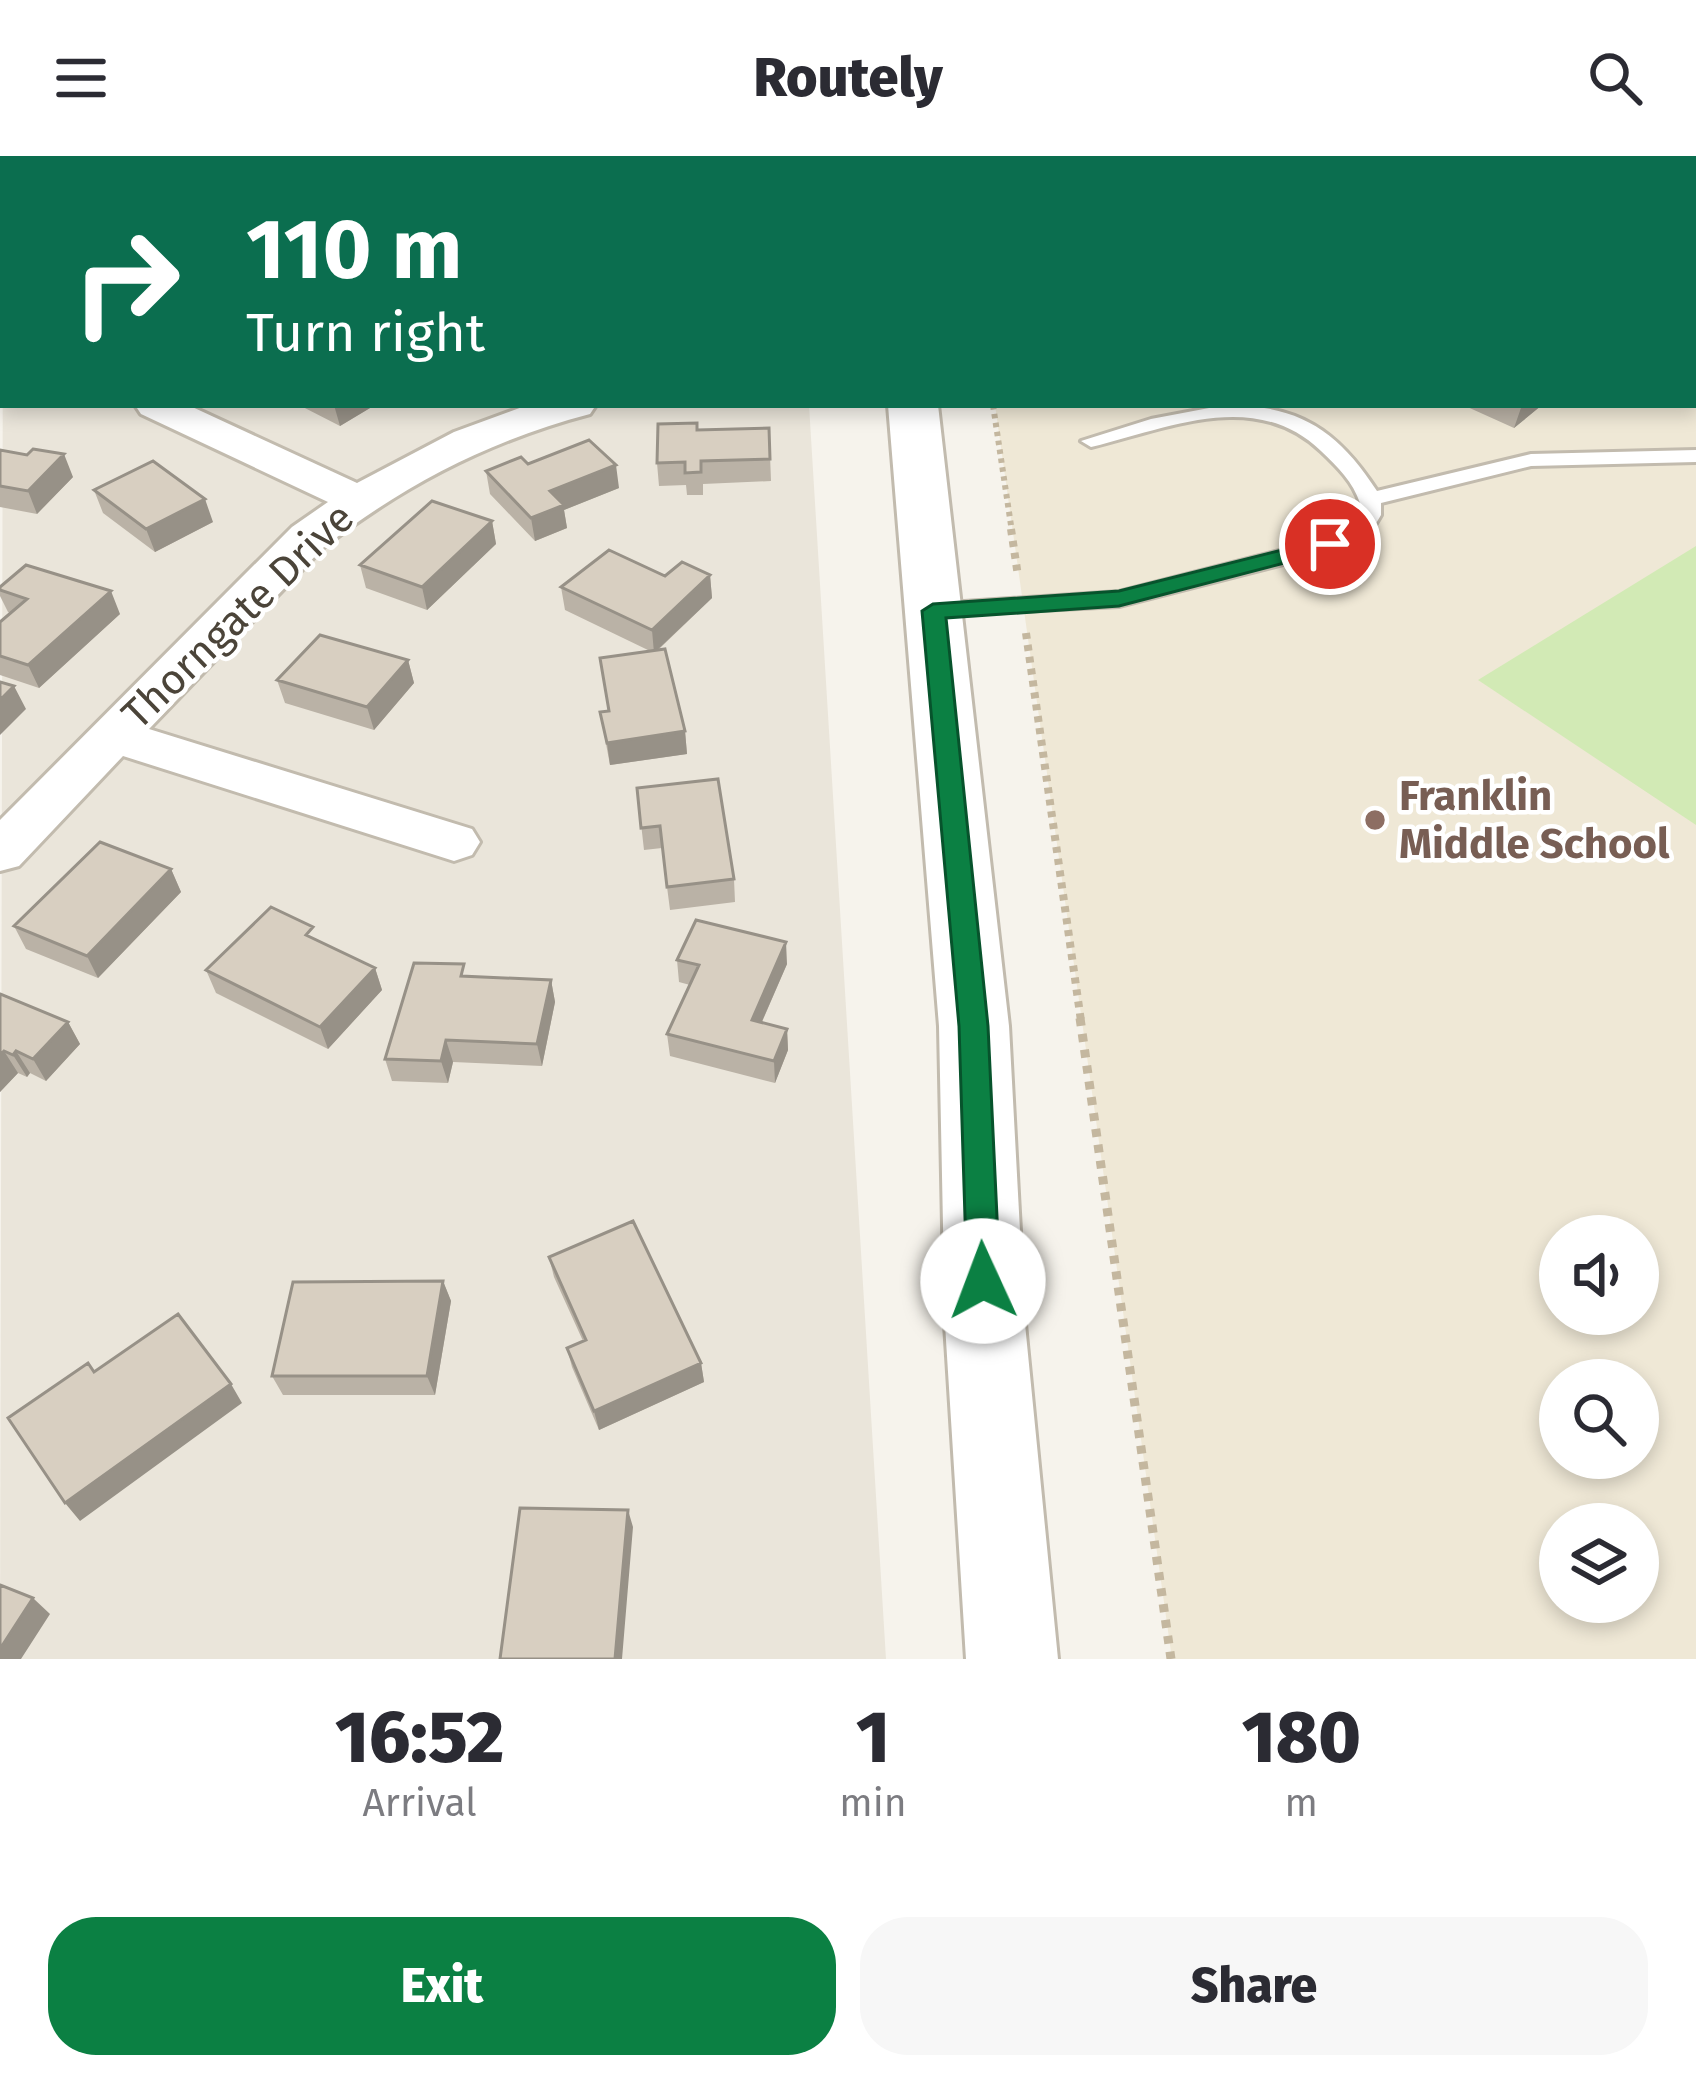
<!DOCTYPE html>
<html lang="en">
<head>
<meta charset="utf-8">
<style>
  body { margin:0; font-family:"Fira Sans",sans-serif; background:#f7f7f7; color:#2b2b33; height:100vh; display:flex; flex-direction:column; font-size:45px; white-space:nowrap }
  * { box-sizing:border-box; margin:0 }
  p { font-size:39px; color:#7c7c81 }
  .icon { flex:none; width:66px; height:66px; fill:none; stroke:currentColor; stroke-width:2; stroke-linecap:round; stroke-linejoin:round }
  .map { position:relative; height:1503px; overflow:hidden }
  .sheet { display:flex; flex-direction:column; background:#fff; flex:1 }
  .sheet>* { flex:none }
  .guide { position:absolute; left:0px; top:0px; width:1698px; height:252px; box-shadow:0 6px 18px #0003; background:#0b6e4f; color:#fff; overflow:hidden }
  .fabs { position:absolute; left:1539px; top:1059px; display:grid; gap:24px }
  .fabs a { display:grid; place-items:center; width:120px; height:120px; border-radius:50%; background:#fff; box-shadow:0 6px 18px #0003; font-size:60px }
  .pin { position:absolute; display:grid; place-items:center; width:102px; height:102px; color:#fff; margin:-51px; border:6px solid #fff; border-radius:50%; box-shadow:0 3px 12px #0007 }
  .me { position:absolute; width:132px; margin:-66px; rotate:358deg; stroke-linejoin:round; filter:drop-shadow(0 0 9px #0008) }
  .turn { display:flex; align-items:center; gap:42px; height:252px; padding:0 48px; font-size:54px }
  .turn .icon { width:156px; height:156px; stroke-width:2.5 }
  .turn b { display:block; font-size:84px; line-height:102px }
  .eta { display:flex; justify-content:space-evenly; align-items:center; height:204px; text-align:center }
  .eta b { font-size:72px; font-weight:800; line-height:84px }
  .cta { display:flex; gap:24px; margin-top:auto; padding:24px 48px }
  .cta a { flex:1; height:138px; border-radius:48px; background:#0b8043; color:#fff; font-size:48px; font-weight:800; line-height:138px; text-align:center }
  .cta a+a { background:#f7f7f7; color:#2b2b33 }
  header { display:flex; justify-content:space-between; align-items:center; height:156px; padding:0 48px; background:#fff; font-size:54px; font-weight:800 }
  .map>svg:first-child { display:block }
  .residential { fill:#eae5da }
  .education { fill:#efe8d6; fill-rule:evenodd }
  .green { fill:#d2eab5 }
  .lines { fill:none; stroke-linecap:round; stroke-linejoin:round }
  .stream { fill:#a9d4f2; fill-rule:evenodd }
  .service-casing { stroke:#c2bbae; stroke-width:6 }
  .minor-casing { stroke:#c2bbae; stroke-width:6 }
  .tertiary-casing { stroke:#c2bbae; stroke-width:6 }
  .path-far2 { stroke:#c4b79f; stroke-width:6; stroke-dasharray:4.5 4.5; stroke-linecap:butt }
  .path-far1 { stroke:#c4b79f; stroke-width:8; stroke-dasharray:6 6; stroke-linecap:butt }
  .path { stroke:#c4b79f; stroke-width:9; stroke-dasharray:8 8; stroke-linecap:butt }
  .service { fill:#fff; fill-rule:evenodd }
  .minor { fill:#fff; fill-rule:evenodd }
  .tertiary { fill:#fff; fill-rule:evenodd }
  .wall { fill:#bab2a6 }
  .shaded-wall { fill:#979187 }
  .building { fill:#d8cfc1; stroke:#979187; stroke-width:3 }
  .route { fill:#0b8043; stroke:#07532c; stroke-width:3 }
  .education-dot { fill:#8d6e63; stroke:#fff; stroke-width:4.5 }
  .labels { text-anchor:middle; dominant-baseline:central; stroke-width:9; stroke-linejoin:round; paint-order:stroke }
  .street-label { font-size:42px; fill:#4b4439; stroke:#fff }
  .education-label { font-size:42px; font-weight:bold; fill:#785e54; stroke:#fff; text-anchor:start }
</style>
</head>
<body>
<header><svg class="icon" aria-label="menu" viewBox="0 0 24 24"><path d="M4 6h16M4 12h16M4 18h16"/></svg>Routely<svg class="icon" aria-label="search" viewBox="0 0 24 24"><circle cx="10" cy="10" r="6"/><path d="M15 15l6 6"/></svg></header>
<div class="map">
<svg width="1696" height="1503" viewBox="0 0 1696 1503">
  <rect width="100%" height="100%" fill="#f6f3ec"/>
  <path class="residential" d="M3 124V249H809L886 1503H0Z"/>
  <path class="education" d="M960 0H1696V1503H1172L995 249H1695V3ZM1560 1080H1638V1158H1560ZM1560 1224H1638V1302H1560ZM1560 1368H1638V1446H1560Z"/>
  <path class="green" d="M1696 390V669L1478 524Z"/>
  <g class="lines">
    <path class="stream" d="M797 0H807L806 3H796Z
      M3 58V64L0 65V59Z"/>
    <g class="service-casing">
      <path id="service" d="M1207 0H1223L1224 3H1208Z
        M1225 249C1298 249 1337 273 1377 335L1531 298 1696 294V306L1531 310 1381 347V359L1372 374 1338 394 1119 450 925 460 922 455 933 448 1119 436 1322 384 1355 365 1360 347C1353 326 1338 311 1321 295 1255 232 1169 272 1091 291L1081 285 1151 263Z"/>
    </g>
    <g class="minor-casing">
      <path id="minor" d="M135 249H188L357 327 454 276 525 250 596 249 590 258C491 284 405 328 324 391L149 573 472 673 480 686 472 699 454 705 123 600 19 710 0 715V664L292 371 328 346 141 258Z"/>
    </g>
    <g class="tertiary-casing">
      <path id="tertiary" d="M868 0H908V3H868Z
        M888 249H938L1009 870 1025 1168 1058 1503H966L945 1168 939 870Z"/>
    </g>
    <path class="path-far2" d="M532 3 542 0
      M826 3 830 0
      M993 249 1012 376"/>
    <path class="path-far1" d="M1011 373 1018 420
      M1026 477 1081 865"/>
    <path class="path" d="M1080 862 1171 1503"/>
    <use href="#service" class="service"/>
    <use href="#minor" class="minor"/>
    <use href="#tertiary" class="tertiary"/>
  </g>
  <path class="wall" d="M1304 0H1696V200L1695 3H1312Z
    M3 151V202L0 200V153Z
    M299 249H375L340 270Z
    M1463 249H1542L1514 272Z
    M769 272 771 325 703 328V339H687L686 329 659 330 657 307 698 274Z
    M0 294 73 321 37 358 0 351Z
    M528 308 619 332 564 354 567 372 535 385 490 338 486 315Z
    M94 334 213 366 155 396 103 357Z
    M492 365 496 388 427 454 366 432 360 409Z
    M710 419 712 442 658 494 685 575 687 598 610 609 600 556 609 555 600 502 650 495 565 454 561 431 665 420Z
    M0 431 120 458 39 532 0 519V466L10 457 8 456 0 440Z
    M408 504 414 527 374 574 285 547 277 524Z
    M637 632 734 723 735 746 670 754 662 692 644 694Z
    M171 713 181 736 98 822 26 793 14 770Z
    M677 804 787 808 762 866 787 873 788 894 775 927 670 900 667 878 690 829 679 826Z
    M375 812 382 834 328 893 216 837 206 814Z
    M467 820 551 824 555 846 542 910 453 906 448 927 392 925 385 903Z
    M0 838 68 866 80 888 46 925 30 917 27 921 18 917 0 936Z
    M549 1101 701 1207 704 1226 599 1274 572 1211 567 1192 583 1185 554 1121Z
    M443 1125 451 1145 435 1239H283L272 1220Z"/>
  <path class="shaded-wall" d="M334 249H375L340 270Z
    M1522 249H1542L1514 272Z
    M64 298 73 321 37 358 28 335Z
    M616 309 619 332 564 354 567 372 535 385 531 362 550 335Z
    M205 343 213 366 155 396 146 373Z
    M492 365 496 388 427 454 422 431Z
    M710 419 712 442 654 497 652 474Z
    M111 435 120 458 39 532 28 509Z
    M408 504 414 527 374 574 367 551Z
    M14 530 26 553 0 579V544Z
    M685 575 687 598 610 609 607 587Z
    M171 713 181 736 98 822 87 800Z
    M786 786 787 808 753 886 752 864Z
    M375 812 382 834 328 893 320 871Z
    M551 824 555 846 542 910 537 888Z
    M68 866 80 888 46 925 33 903Z
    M787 873 788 894 775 927 774 905Z
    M446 884 453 906 448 927 441 905Z
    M4 895 18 917 0 936V899Z
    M16 895 30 917 27 921 13 899Z
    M443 1125 451 1145 435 1239 427 1220Z
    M701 1207 704 1226 599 1274 594 1255Z
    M231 1228 242 1247 80 1365 65 1347Z
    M628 1354 633 1371 622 1503H615Z
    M33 1442 50 1458 21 1503H0V1493Z"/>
  <path class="building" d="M1384 0H1696V162L1695 3H1385Z
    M3 151V184L0 182V153Z
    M697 267V274L769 272 770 303 701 305V316L685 317V306L657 307 658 268Z
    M589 284 616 309 550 335 564 349 531 362 486 315 521 301 528 308Z
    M33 293 64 298 28 335 0 330V294L27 299Z
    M153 305 205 343 146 373 94 334Z
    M432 345 492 365 422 431 360 409Z
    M609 394 665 420 682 406 710 419 652 474 561 431Z
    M26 409 111 435 28 509 0 500V466L27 443 0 434V431Z
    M320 479 408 504 367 551 277 524Z
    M665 493 685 575 607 587 600 556 609 555 600 502Z
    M0 526 14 530 0 544Z
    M718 623 734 723 667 731 660 670 641 672 637 632Z
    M100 686 171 713 87 800 14 770Z
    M271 751 313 771 306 779 375 812 320 871 206 814Z
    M696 764 786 786 752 864 787 873 774 905 667 878 699 809 677 804Z
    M414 807 464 808 461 820 551 824 537 888 446 884 441 905 385 903Z
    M0 838 68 866 33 903 16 895 13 899 4 895 0 899Z
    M633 1065 701 1207 594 1255 567 1192 586 1184 549 1101Z
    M443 1125 427 1220H272L293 1126Z
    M178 1158 231 1228 65 1347 8 1262 88 1207 94 1216Z
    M520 1352 628 1354 615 1503H500Z
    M0 1429 33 1442 0 1493Z"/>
  <path class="route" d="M1330 382 1338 384V393L1119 450 946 462 988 870 1000 1125 995 1135 983 1140 972 1135 967 1125 959 870 922 455 933 448 1119 435Z"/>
  <circle class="education-dot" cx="1375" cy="664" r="12"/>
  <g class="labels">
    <g class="street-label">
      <text transform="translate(238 460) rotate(-44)">Thorngate Drive</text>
    </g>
    <g class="education-label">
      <text x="1399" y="640">Franklin<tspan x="1399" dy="48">Middle School</tspan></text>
    </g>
  </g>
</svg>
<div class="fabs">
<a><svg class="icon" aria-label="sound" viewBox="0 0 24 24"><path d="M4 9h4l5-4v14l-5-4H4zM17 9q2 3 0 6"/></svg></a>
<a><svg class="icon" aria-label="search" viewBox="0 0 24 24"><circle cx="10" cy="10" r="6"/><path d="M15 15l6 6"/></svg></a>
<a><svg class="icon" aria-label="layers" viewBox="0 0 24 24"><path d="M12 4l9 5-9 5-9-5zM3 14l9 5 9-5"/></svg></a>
</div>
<div class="pin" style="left:1330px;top:388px;background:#d93025"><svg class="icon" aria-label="arrive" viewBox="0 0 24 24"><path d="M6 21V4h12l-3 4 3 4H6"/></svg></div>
<svg class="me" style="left:983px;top:1125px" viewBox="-20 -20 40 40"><circle r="19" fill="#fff"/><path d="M0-13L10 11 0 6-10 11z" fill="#0b8043"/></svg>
<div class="guide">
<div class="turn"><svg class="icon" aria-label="right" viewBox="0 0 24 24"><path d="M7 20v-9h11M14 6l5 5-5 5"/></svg><div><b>110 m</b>Turn right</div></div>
</div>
</div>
<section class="sheet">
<div class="eta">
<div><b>16:52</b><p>Arrival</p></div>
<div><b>1</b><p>min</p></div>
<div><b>180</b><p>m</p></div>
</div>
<div class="cta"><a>Exit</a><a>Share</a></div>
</section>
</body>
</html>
